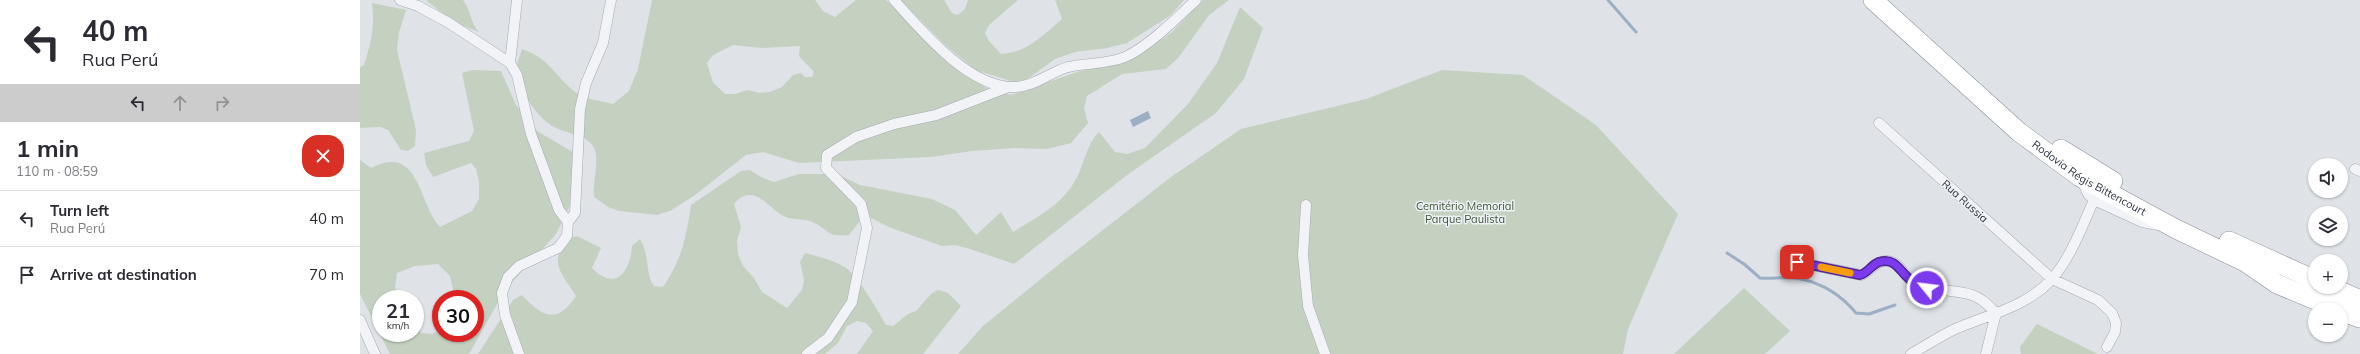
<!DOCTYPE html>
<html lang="en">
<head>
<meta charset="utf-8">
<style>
  body { margin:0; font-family:Mulish,sans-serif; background:#f2f2f3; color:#2b2b33; height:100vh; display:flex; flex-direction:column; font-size:15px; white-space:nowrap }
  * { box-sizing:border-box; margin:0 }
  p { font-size:13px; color:#7c7c81 }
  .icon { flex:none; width:22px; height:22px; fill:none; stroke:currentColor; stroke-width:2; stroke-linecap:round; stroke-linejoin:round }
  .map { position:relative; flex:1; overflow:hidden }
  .panel { display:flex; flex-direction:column; background:#fff; width:360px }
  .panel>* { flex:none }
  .banner { background:#fff; color:#2b2b33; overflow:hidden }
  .buttons { position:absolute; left:1948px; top:158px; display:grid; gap:8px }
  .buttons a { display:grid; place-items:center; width:40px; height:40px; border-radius:50%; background:#fff; box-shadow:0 1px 3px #0004; font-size:20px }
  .speed { position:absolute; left:12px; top:290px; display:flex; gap:8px; font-size:20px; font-weight:700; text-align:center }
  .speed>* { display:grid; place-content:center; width:52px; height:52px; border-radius:50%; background:#fff; box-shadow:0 1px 3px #0004; line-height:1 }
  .speed small { font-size:10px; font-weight:400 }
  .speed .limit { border:6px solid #d22; background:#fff; color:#111 }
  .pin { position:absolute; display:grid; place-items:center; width:34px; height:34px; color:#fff; margin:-17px; border-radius:8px; box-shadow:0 2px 6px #0006 }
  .me { position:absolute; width:44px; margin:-22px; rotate:299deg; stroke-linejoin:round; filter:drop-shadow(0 0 3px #0008) }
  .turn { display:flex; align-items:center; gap:14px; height:84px; padding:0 16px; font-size:18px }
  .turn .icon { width:52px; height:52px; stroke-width:2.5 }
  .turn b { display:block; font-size:28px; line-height:34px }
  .lanes { display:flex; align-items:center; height:38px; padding:0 16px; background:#0003; justify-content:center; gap:20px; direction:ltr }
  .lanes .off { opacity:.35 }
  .round { display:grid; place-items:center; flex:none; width:42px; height:42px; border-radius:16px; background:#f2f2f3 }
  .head { display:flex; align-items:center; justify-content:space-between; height:68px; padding:0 16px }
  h1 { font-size:24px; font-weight:700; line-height:30px }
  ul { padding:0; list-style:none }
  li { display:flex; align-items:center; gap:12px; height:56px; padding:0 16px; border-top:1px solid #e1e1e2 }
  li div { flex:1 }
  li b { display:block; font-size:15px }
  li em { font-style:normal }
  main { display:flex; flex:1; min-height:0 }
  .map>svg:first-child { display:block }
  .green { fill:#c4d1c1; fill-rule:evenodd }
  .water { fill:#9cafc5 }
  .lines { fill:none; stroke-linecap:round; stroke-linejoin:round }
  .stream { stroke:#9cafc5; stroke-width:3 }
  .minor-casing { stroke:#a5a9b1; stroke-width:11 }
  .motorway-casing { stroke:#878f9d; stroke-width:20 }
  .minor { stroke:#f1f3f6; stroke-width:10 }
  .motorway { stroke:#fff; stroke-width:19 }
  .route-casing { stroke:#51269a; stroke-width:10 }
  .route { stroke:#7c3aed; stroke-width:7 }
  .slow { stroke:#f59e0b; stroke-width:7 }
  .labels { text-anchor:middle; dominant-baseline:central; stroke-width:3; stroke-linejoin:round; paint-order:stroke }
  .street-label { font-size:11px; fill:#29303d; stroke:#eef1f5 }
  .park-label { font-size:11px; fill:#3c5837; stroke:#eef1f5 }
</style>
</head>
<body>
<main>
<section class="panel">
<div class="banner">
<div class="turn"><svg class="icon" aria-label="left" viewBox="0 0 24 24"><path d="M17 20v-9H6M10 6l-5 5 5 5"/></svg><div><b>40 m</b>Rua Perú</div></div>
<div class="lanes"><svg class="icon" aria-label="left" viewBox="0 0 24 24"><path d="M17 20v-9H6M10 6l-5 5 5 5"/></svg><svg class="icon off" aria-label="ahead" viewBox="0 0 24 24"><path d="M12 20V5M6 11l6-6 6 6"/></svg><svg class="icon off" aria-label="right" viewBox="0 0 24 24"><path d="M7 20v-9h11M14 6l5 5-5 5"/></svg></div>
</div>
<div class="head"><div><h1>1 min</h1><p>110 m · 08:59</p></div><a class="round" style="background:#d93025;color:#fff"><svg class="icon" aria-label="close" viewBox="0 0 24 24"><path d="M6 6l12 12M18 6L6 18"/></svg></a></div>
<ul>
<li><svg class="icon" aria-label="left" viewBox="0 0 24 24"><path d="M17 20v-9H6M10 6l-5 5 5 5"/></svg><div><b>Turn left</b><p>Rua Perú</p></div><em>40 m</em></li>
<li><svg class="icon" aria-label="arrive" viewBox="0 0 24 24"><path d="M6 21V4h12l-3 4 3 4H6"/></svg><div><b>Arrive at destination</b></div><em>70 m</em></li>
</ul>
</section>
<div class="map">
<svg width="2000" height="354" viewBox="0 0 2000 354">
  <rect width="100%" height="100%" fill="#dfe2e7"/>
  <path class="green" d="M66 0H103C111 10 110 23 119 32L93 22Z
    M292 0H455L463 11 475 17 496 0H526L582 58 631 91 651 95 717 72 777 56 811 33 843 0H869L849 15 819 57 806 69 762 74 727 96 724 108 728 123 711 143 687 149 655 148 612 151 571 157 439 163 403 152 386 155 335 195 312 210 297 215 259 211 248 207 234 197C232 182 241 158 233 146 225 134 206 134 194 127 175 116 158 89 157 66 157 61 161 54 162 49 189 58 194 75 214 91 223 99 242 101 253 104L269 91 278 69ZM373 45 401 48 440 46 439 56 454 72 452 77H445L441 73 433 75 422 87 410 92 400 93 387 90 376 94H365L353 82 347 63 353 55Z
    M540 0H584L592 13 598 15 605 9 608 0H658L629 25 625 33 629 41 641 54C668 52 682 36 702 19L695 0H824L811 15 767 43 747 48 715 52 695 59 666 80 657 83 616 70 586 46Z
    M12 3 46 10 39 32 37 50 56 130 55 146 48 151 41 150 28 130 20 127 0 128V67L4 65C11 44 15 25 12 3Z
    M880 7 903 28 884 79 856 113 767 175 654 264 610 249 595 245 582 246 531 228 509 217 500 221 489 235C466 238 468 228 450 221 440 218 431 221 420 214 406 204 392 183 374 204L381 227 377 241 378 254 383 266 394 278 402 292 427 308 442 290 444 280 440 262 445 253C459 257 474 260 486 268 499 277 518 311 526 325L533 326 548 314 556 311 571 294 578 290 588 293 601 306 563 354H497L513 331 506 323 497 321 487 326 478 343 465 354H118L153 300 162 295C182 317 197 325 216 296 201 272 188 263 208 238L217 236 241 248 232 268C256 292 270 272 272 246L280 239C290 255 285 274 294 286L303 287C322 259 326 238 331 205L381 171 390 170 401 177 414 182 439 174H477L500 185 572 199 595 210 616 235 641 212 653 232C680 215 705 204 719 173 725 159 728 143 739 132L755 152 767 154 785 148 828 104 857 63Z
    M112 70 141 71 156 105 177 131 216 154 213 199 205 216 196 234 145 290 109 354H30L0 294V160L11 168C60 143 57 201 80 227L112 211 119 199V181L116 169 111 163 73 177 66 165 64 153 109 141 114 131 102 73ZM78 264 90 276 95 299H115V333H81V330L71 334 61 333 55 323V333H21V299H41L35 288 37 273 55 266Z
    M1082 70 1163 75 1236 125 1318 214 1268 329 1263 354H598L623 326 698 265 811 177 881 129 1006 99Z
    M1384 288 1430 331 1405 354H1314Z
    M1677 324 1738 354H1661L1660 347Z"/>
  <path class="water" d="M788 111 791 118 773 127 770 120Z"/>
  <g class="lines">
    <path class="stream" d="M1248 0 1276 32
      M1367 253 1384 264 1400 278C1413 279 1429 276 1441 279 1464 284 1482 296 1496 313L1509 314 1535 305"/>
    <g class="minor-casing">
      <path id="minor" d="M40 0 58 6 89 23 150 63 157 75 171 134 199 210 208 222 207 236 198 248 159 266 148 277 142 293 145 315 159 354
        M534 0C561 30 609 88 654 87 674 87 690 72 708 67 727 63 748 64 765 57 788 47 818 17 836 0
        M150 63 157 0
        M1519 123 1692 279 1738 300 1752 313 1756 323 1755 332 1747 347
        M1995 169 2000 171
        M1721 179 1728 194 1734 200 1782 222 1798 225
        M946 205 943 255 948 306 965 354
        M208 222 215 213 220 109 226 83 243 43 251 0
        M1437 262 1501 275C1511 272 1515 260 1527 261 1540 262 1543 275 1552 281 1571 293 1592 288 1612 295 1622 298 1629 306 1636 313L1626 354
        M0 320 15 354
        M447 354 468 338 492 302 507 228 501 204 466 168 467 155 496 137 534 124 576 115 648 87
        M1551 354C1565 346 1579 337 1593 330 1626 315 1665 308 1691 280 1711 258 1722 226 1734 200"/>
    </g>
    <g class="motorway-casing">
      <g id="motorway">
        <path id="s1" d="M1513 0 1659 132 1720 177 1816 229 1885 262 1917 284 1977 309"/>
        <path d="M1701 149 1753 181"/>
        <path d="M1869 241 1955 280"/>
        <path d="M1971 287 2000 300"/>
        <path d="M1981 311 2000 318"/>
      </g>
    </g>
    <use href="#minor" class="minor"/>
    <use href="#motorway" class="motorway"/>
  </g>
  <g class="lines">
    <g class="route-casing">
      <path id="route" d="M1437 262 1500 275C1508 273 1511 265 1519 262 1537 257 1540 273 1552 281 1556 284 1562 286 1567 288"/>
    </g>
    <use href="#route" class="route"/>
    <path class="slow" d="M1461 267 1490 273"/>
  </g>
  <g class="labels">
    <g class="street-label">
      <text stroke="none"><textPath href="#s1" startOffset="281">Rodovia Régis Bittencourt</textPath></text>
      <text transform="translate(1605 201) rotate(42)">Rua Russia</text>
    </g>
    <g class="park-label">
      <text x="1105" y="206">Cemitério Memorial<tspan x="1105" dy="13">Parque Paulista</tspan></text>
    </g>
  </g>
</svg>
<div class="buttons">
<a><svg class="icon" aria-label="sound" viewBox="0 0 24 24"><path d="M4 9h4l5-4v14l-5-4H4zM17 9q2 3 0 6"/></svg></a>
<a><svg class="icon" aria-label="layers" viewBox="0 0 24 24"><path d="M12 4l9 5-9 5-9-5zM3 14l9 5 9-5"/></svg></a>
<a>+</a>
<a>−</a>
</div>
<div class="speed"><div>21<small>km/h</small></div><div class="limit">30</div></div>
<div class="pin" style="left:1437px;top:262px;background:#d93025"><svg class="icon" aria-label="arrive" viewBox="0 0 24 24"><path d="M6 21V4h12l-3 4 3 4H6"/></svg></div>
<svg class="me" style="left:1567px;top:288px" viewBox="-20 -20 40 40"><circle r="17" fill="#7c3aed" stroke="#fff" stroke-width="3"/><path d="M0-11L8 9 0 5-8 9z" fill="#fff"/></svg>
</div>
</main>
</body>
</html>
